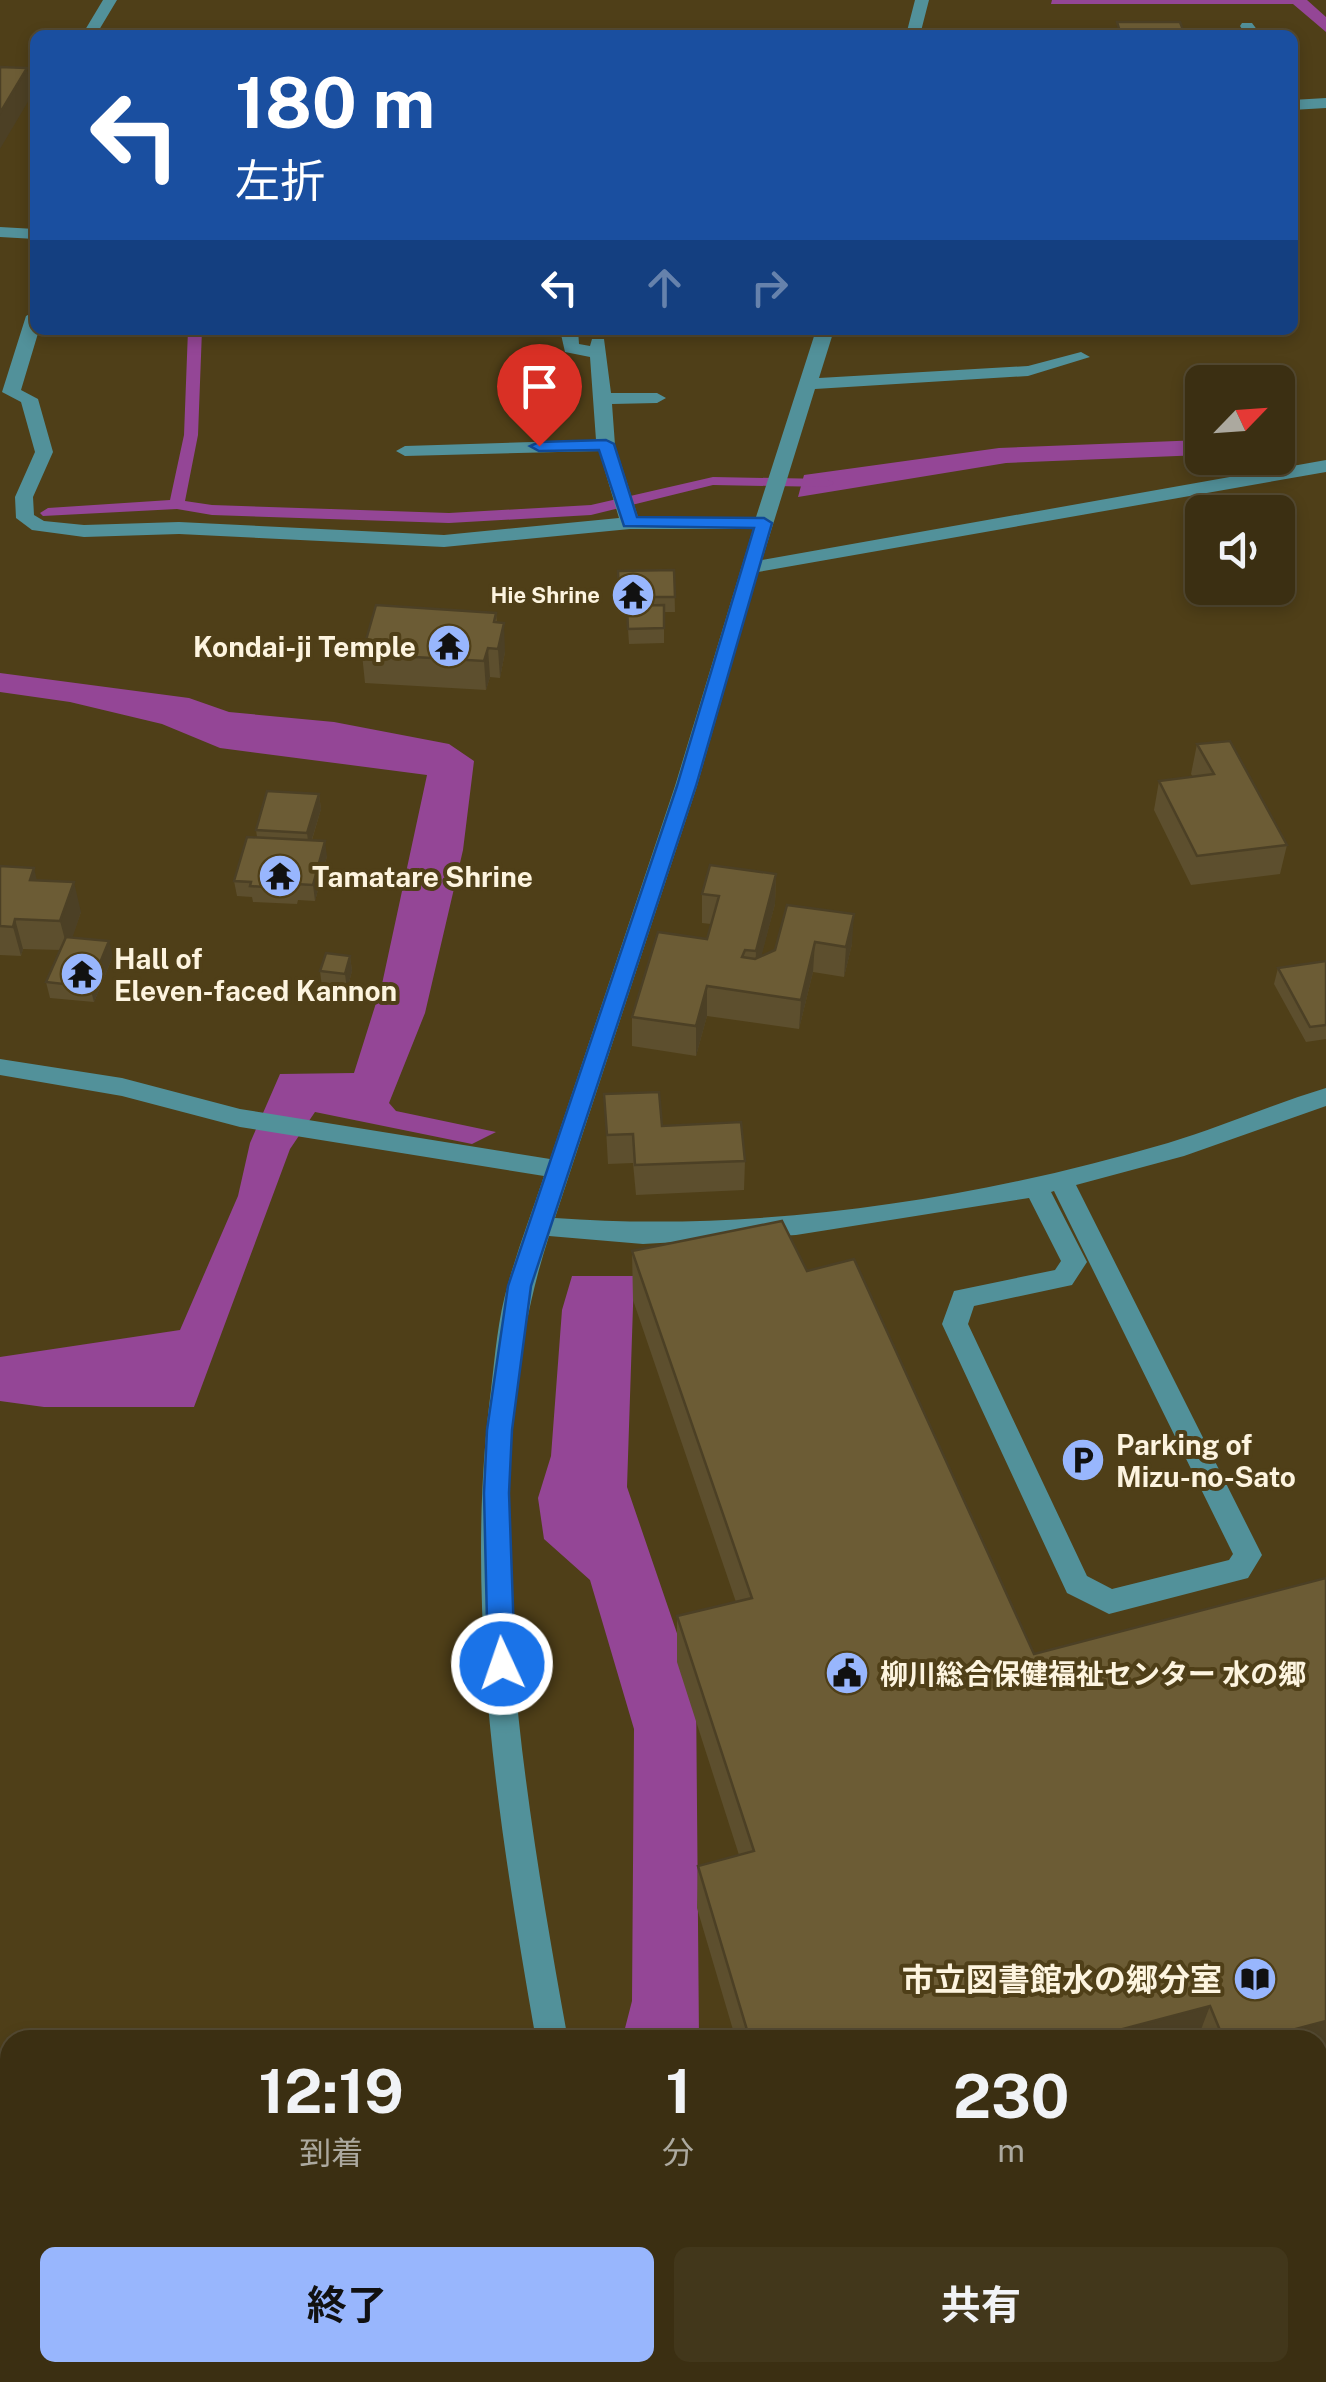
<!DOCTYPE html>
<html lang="ja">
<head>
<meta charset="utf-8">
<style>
  body { margin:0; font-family:"Public Sans","Noto Sans JP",sans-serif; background:#42371b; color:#f1f3f6; height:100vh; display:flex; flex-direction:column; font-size:38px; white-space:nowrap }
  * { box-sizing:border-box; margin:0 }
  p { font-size:32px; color:#aca99f }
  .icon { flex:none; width:55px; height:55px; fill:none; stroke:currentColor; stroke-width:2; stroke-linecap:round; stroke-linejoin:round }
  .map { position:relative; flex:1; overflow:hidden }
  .drawer { position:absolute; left:0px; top:2030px; width:1328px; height:352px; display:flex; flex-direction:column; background:#3b2f12; border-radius:30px 30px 0 0; box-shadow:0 5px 15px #0003,0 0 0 2px #544a32 }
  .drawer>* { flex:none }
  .top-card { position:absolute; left:30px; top:30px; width:1268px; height:305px; border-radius:15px; box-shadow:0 5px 15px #0003,0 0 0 2px #544a32; background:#1a4fa0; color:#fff; overflow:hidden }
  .needle { width:65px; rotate:65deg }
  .controls { position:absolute; left:1185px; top:365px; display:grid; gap:20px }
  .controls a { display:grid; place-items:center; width:110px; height:110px; border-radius:15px; background:#3b2f12; box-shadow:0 5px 15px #0003,0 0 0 2px #544a32; font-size:50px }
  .pin { position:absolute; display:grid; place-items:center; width:85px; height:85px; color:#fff; margin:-102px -42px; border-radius:50% 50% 50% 0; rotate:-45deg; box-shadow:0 0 10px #0007 }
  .pin .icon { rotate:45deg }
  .me { position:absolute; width:110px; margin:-55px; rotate:357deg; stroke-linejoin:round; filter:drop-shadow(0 0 8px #0008) }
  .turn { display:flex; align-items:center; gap:35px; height:210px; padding:0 40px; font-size:45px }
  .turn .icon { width:130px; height:130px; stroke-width:2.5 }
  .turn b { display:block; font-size:70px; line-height:85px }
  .lanes { display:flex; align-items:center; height:95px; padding:0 40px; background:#0003; justify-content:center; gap:50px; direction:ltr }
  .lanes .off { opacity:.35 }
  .eta { display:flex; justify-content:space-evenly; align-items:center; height:170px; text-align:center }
  .eta b { font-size:60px; font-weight:700; line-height:70px }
  .action { display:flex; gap:20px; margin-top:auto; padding:20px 40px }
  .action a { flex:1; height:115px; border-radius:15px; background:#98b6fd; color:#111; font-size:40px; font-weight:700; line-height:115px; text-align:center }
  .action a+a { background:#42371b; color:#f1f3f6 }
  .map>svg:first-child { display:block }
  .water { fill:#944696 }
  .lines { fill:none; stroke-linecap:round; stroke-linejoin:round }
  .stream { fill:#944696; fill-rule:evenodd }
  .minor { fill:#52919a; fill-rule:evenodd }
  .wall { fill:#5d4f2e }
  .shaded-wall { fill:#4c4025 }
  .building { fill:#6c5c35; stroke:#4c4025; stroke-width:2.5 }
  .route { fill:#1a73e8; stroke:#114b97; stroke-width:2.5 }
  .labels { text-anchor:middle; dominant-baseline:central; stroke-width:8; stroke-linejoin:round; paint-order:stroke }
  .far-poi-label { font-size:22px; font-weight:bold; fill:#fdf4df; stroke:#4f3f18; text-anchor:end }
  .poi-label { font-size:28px; font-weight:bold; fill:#fdf4df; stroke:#4f3f18; text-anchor:start }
  .near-poi-label { font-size:32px; font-weight:bold; fill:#fdf4df; stroke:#4f3f18; text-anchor:end }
</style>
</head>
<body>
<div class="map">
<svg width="1326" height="2382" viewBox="0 0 1326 2382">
  <rect width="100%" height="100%" fill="#4f3f18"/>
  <path class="water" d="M1052 0H1307L1326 17V32L1293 4H1051Z
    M1202 440V455L1006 463 798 497 804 475 999 448Z
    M0 673 189 698 229 712 334 722 449 744 474 761 463 850 425 1013 389 1103 396 1111 496 1132 472 1144 315 1112 290 1149 194 1407H44L0 1401V1357L180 1330 238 1196 250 1143 280 1074 354 1073 382 984 427 775 220 748 162 724 70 702 0 692Z
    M572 1276H634L627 1487 696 1689 699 2040H622L632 2001 634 1729 590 1580 544 1539 538 1498 551 1456 562 1310Z
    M1326 2239V2368L1318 2370V2241Z
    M661 2373V2372L1308 2373 1272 2382H664Z"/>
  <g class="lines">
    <path class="stream" d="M188 330H202L198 435 185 501 212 505 449 513 591 505 713 477 827 479 834 483 827 487 713 485 591 515 449 523 212 515 177 509 43 516 40 513 48 508 170 500 184 435Z
      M0 2301 10 2303V2331L0 2329Z
      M263 2372H333L337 2382H267Z"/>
    <path class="minor" d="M103 0H117L96 35H82Z
      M915 0H929L920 35H906Z
      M1242 23H1252L1261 35H1246L1240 26Z
      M1326 98V108L1292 110V100Z
      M0 227 35 229V239L0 237Z
      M35 311V330H39L21 390 38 399 53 452 33 497 34 515 44 521 84 525 179 522 444 535 619 518 599 451 405 456 396 451 405 446 596 440 590 357 565 352 560 330H578L579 344 590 346 592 339H604L611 393H657L666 398 657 403 612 404 615 445 638 517H756L816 330H834L819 378 1028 366 1081 352 1090 357 1028 376 815 389 762 560 1326 460V472L758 572 697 786 555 1218C758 1233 974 1200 1168 1143 1222 1127 1273 1104 1326 1088V1106L1184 1156 1076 1185 1262 1555 1248 1578 1109 1614 1067 1593 942 1324 954 1291 1055 1270 1061 1261 1029 1198 796 1235 643 1244 549 1236C469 1482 523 1790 568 2040H536C499 1828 463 1605 491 1390 495 1355 498 1318 508 1284 518 1248 532 1212 544 1176L240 1127 122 1096 0 1075V1059L122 1078 240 1109 550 1159 675 786 753 529H630L444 547 179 534 84 537 32 530 16 518 15 497 35 452 21 402 2 392 26 316ZM1054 1191 1233 1554 1229 1560 1112 1589 1087 1576 968 1324 974 1306 1072 1285 1087 1262 1051 1192Z
      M603 2372H639L641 2382H605Z"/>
  </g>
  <path class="wall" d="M674 570 675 612H664V643L629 644 627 613H619L618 571Z
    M496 613 497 623 505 652 500 678 490 677 486 690 365 683 362 654Z
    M1197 744 1287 845 1280 874 1191 885 1154 810 1159 781 1193 777 1191 774Z
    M319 794 321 809 312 840 327 856 315 901 298 900 297 904 253 902 252 897 237 896 234 881 257 837 256 830Z
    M0 866 37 880 81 912 72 937 113 956 94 1002 50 998 46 982 60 950 23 949 21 956 0 955Z
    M776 874 775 904 761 956 775 950 787 905 852 944 844 977 813 972 799 1029 707 1016 696 1056 632 1046V1017L707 939 711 924 702 923V894Z
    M350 956 352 971 347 990 322 987 320 971Z
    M1326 961V1039L1306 1042 1274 984 1278 968Z
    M604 1094 662 1126 745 1161 744 1190 636 1195 633 1163 608 1164Z
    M782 1221 807 1271 854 1259 1034 1654 1326 1578V2056L1318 2058V2040H736L697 1908 698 1866 739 1855 677 1662V1616L736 1602 633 1300 632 1251Z"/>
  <path class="shaded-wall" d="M27 68 32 95 0 149V113Z
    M504 623 505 652 500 678 498 649Z
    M488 648 490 677 486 690 484 661Z
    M319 794 321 809 309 849 307 833Z
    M325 841 327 856 315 901 313 885Z
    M34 868 41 898 30 880Z
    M776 874 775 904 755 981 756 951Z
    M74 882 81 912 68 951 60 921Z
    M854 914 852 944 844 977 846 947Z
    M15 919 23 949 21 956 13 927Z
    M109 941 113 956 94 1002 90 987Z
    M815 942 813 972 799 1029 801 1000Z
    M350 956 352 971 347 990 345 974Z
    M707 986V1016L696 1056V1026Z
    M1210 2006 1197 2040H1081Z
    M1326 2021V2056L1318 2058V2040H1254Z"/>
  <path class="building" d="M1117 22H1180L1185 35H1121Z
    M0 67 27 68 0 113Z
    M674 570 675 597H619L618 571Z
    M376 605 496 613 494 622 504 623 498 649 488 648 484 661 362 654Z
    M664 605V628L628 629 627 606Z
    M1230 741 1287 845 1197 856 1159 781 1214 774 1197 744Z
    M267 791 319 794 307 833 256 830Z
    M247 837 325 841 313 885 296 884 295 889 250 886 251 882 234 881Z
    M710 865 776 874 756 951 745 950 742 957 755 959 775 950 787 905 854 914 846 947 815 942 801 1000 707 986 696 1026 632 1017 658 932 707 939 719 896 702 894Z
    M0 866 34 868 30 880 74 882 60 921 15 919 13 927 0 926Z
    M66 937 109 941 90 987 46 982Z
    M326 953 350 956 345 974 320 971Z
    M1326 961V1025L1310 1027 1278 968Z
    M659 1092 662 1126 741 1122 745 1161 635 1165 633 1134 607 1135 604 1094Z
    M782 1221 807 1271 854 1259 1034 1654 1326 1578V2021L1254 2040H1224L1210 2006 1081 2040H750L698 1866 754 1851 677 1616 752 1598 632 1251Z"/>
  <path class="route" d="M606 440 614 444 637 517 764 518 772 523 696 786 531 1286 512 1430 509 1493 515 1664 511 1673 502 1676 492 1673 488 1664 484 1493 487 1430 508 1286 677 786 754 528 624 526 599 450 539 451 530 446 539 442Z"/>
  <defs>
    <g id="temple-disc" transform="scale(2.25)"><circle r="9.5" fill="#98b6fd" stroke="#4f3f18"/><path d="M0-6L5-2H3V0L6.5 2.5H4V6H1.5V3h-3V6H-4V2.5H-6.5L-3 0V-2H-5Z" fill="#111"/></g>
    <g id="parking-disc" transform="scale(2.25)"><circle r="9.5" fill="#98b6fd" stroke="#4f3f18"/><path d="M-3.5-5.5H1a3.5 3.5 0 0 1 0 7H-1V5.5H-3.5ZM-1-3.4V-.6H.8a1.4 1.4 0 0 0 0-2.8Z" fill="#111"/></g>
    <g id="civic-disc" transform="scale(2.25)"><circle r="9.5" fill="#98b6fd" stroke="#4f3f18"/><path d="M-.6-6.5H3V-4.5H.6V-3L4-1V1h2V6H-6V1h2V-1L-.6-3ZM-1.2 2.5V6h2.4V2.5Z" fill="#111"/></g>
    <g id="library-disc" transform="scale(2.25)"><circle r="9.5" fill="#98b6fd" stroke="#4f3f18"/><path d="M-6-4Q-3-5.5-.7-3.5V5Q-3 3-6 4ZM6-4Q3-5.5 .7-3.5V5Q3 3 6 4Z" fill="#111"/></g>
  </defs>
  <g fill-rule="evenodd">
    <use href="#temple-disc" x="633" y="595"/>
    <use href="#temple-disc" x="449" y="646"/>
    <use href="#temple-disc" x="280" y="876"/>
    <use href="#temple-disc" x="82" y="974"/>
    <use href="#parking-disc" x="1083" y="1460"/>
    <use href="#civic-disc" x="847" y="1673"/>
    <use href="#library-disc" x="1255" y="1979"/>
  </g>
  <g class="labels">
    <g class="far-poi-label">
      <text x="600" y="595">Hie Shrine</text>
    </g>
    <g class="poi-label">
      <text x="416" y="646" text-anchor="end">Kondai-ji Temple</text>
      <text x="312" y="876">Tamatare Shrine</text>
      <text x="114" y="958">Hall of<tspan x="114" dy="32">Eleven-faced Kannon</tspan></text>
      <text x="1116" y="1444">Parking of<tspan x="1116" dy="32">Mizu-no-Sato</tspan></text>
      <text x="880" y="1673">柳川総合保健福祉センター 水の郷</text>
    </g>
    <g class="near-poi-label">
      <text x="1222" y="1979">市立図書館水の郷分室</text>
    </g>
  </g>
</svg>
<div class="controls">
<a><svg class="needle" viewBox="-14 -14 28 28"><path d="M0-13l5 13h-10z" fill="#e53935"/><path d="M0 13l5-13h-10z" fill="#aca99f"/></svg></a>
<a><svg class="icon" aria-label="sound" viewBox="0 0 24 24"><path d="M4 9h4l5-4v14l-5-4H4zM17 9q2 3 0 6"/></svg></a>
</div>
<div class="pin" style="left:539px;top:446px;background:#d93025"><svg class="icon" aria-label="arrive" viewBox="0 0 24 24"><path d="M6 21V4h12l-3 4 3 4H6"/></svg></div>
<svg class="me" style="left:502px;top:1664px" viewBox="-20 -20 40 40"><circle r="17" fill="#1a73e8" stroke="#fff" stroke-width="3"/><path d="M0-11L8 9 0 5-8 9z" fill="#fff"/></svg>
<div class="top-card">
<div class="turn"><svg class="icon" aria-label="left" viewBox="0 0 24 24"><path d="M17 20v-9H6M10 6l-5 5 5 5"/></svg><div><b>180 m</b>左折</div></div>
<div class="lanes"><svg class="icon" aria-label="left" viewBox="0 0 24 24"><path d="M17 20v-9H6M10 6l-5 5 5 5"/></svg><svg class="icon off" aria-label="ahead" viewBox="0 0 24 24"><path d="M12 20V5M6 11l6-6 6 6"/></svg><svg class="icon off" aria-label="right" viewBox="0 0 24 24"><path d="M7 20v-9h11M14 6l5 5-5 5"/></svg></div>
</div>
<section class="drawer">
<div class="eta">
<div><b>12:19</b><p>到着</p></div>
<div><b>1</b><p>分</p></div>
<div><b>230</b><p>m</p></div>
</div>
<div class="action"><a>終了</a><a>共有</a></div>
</section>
</div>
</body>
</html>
